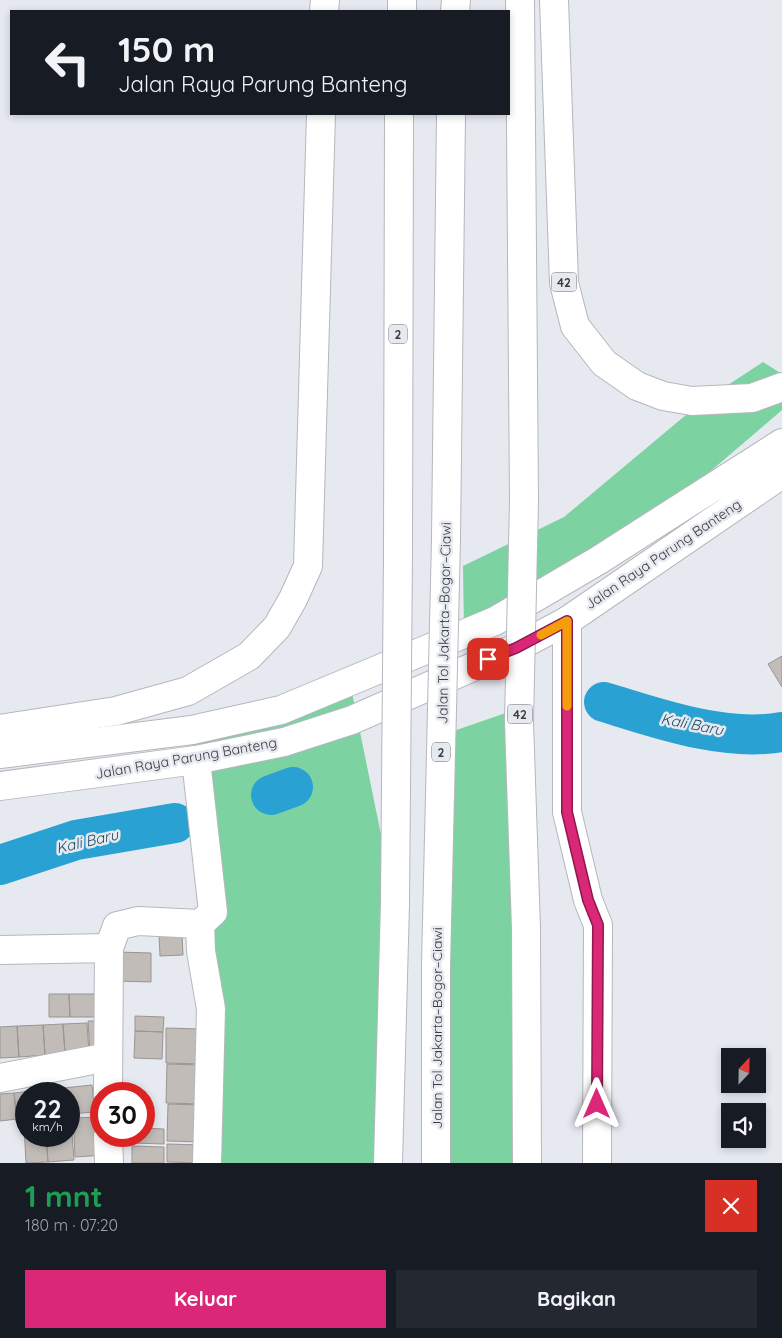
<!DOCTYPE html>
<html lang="id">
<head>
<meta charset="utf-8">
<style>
  body { margin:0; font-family:Quicksand,sans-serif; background:#242831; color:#f1f3f6; height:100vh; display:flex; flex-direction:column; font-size:19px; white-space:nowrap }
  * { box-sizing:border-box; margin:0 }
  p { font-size:16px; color:#9ea1a6 }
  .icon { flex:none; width:28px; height:28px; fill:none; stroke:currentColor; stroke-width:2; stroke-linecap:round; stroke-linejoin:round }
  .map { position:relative; height:1163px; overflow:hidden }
  .panel { display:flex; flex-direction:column; background:#171b24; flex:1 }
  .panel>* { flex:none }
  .hud { position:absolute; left:10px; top:10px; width:500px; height:105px; border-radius:0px; box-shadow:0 2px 8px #0003; background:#171b24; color:#f1f3f6; overflow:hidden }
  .needle { width:32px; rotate:22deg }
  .fabs { position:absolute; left:721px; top:1048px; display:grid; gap:10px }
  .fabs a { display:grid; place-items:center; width:45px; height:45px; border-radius:0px; background:#171b24; box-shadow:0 2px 8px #0003; font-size:25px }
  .speed { position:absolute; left:15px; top:1082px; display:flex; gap:10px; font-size:25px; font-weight:700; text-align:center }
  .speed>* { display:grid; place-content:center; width:65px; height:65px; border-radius:50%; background:#171b24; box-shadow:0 2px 8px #0003; line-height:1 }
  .speed small { font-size:12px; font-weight:400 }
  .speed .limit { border:8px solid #d22; background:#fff; color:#111 }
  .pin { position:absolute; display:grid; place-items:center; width:42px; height:42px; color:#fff; margin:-21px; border-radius:10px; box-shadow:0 2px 8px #0006 }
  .me { position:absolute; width:55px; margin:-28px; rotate:0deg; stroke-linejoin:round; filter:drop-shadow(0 0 4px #0008) }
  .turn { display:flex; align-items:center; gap:18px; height:105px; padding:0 25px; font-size:22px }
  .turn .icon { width:65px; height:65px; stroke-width:2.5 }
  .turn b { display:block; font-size:35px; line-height:42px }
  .round { display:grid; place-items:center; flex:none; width:52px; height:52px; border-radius:0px; background:#242831 }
  .overview { display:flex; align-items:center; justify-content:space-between; height:85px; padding:0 25px }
  h1 { font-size:30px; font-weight:700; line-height:38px; color:#1e9e55 }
  .action { display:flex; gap:10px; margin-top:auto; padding:10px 25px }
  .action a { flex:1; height:58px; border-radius:0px; background:#db2777; color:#fff; font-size:20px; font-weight:700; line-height:58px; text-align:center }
  .action a+a { background:#242831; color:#f1f3f6 }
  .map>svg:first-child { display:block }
  .green { fill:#7cd3a1 }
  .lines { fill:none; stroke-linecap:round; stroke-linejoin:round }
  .river { stroke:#29a1d3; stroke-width:40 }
  .building { fill:#c1bcb8; stroke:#9a9590 }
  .minor-casing { stroke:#b5b7bd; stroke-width:30 }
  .major-casing { stroke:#b5b7bd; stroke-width:30 }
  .highway-casing { stroke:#b5b7bd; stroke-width:30 }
  .minor { stroke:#fff; stroke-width:28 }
  .major { stroke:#fff; stroke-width:28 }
  .highway { stroke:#fff; stroke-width:28 }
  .highway-bridge-casing { stroke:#b5b7bd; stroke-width:30; stroke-linecap:butt }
  .highway-bridge { stroke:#fff; stroke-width:28 }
  .route-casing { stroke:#8e194d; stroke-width:12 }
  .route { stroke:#db2777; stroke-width:9 }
  .slow { stroke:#f59e0b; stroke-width:9 }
  .labels { text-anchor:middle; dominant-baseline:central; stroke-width:5; stroke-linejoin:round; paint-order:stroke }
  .shield { fill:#e6e9f0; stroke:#6e7073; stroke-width:1 }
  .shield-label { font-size:12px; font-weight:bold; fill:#3a3c3e }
  .street-label { font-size:14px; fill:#3a3c3e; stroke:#e6e9f0 }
  .water-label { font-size:15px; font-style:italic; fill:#1d4b61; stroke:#e6e9f0 }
</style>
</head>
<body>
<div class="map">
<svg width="782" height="1163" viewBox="0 0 782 1163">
  <rect width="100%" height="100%" fill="#e6e9f0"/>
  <path class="green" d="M763 362 782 374V410L580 583 464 630 463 566 564 517 699 404Z
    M350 683 395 903 388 1163H207L196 760 192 730Z
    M520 708 527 1163H436L439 736Z"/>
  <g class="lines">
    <path class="river" d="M604 702C659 719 724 742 782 732
      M271 795 293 787
      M0 865 76 840 175 823"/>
  </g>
  <path class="building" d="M782 656V687L768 664Z
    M159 935H182L183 955 160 956Z
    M117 952 151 953V982L117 981Z
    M49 994H69L70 1017H49Z
    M69 994H99L100 1017H70Z
    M135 1016 164 1017 163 1032 135 1031Z
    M88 1021H106L107 1051 90 1053Z
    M87 1023 89 1053 65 1054 63 1024Z
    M63 1024 65 1054 45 1055 43 1025Z
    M43 1025 45 1055 19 1057 17 1026Z
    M17 1026 19 1057 0 1058V1027Z
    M166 1028 201 1029 200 1064 166 1063Z
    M135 1031 163 1032 162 1059 134 1058Z
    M167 1064 202 1065 201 1104 166 1103Z
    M92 1085 95 1112 69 1114V1094H65L64 1088Z
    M64 1088 65 1094H43V1090Z
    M43 1090V1094H26V1118L17 1119 14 1093Z
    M14 1093 17 1119 0 1121V1094Z
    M168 1104 202 1105V1142L167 1141Z
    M101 1117V1136L106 1155 75 1157 73 1118Z
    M69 1122H71L74 1160 48 1162 46 1136H69Z
    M24 1125H26V1136H46L48 1162 26 1163Z
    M144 1128 164 1129V1144L132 1143 133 1136H144Z
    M167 1144 202 1145 201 1163 167 1162Z
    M132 1146 164 1147V1163H132Z"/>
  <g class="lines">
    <g class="minor-casing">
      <path id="minor" d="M567 621V812L588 900 598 925 597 1163
        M196 760 213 912 200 924 201 951 211 1009 207 1163
        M0 950 109 948
        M0 1078 108 1057
        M108 1094 109 948 117 926 138 921 200 924
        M108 1136 109 1163"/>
    </g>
    <g class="major-casing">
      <path id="major" d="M0 754 192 730 281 710 495 621 599 560 782 443
        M0 786 196 760 284 742 352 720 516 648 567 621 782 474"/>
    </g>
    <g class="highway-casing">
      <path id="highway" d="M520 0 524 501
        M554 0 564 283 575 326 604 363 637 386 663 396 692 401 752 398 782 387
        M324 11 325 0
        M402 11V0
        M455 11 456 0
        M446 539 451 114
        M398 555 399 114
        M0 729 116 711 188 691 249 656 277 627 293 599 308 566 321 114
        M526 928 527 1163
        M436 965V1163
        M388 1163 395 903"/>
    </g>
    <use href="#minor" class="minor"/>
    <use href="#major" class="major"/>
    <use href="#highway" class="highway"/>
    <g class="highway-bridge-casing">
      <path id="highway-bridge" d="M524 501 519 722 526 928
        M395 903 398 555
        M436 965 446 539"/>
    </g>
    <use href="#highway-bridge" class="highway-bridge"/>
  </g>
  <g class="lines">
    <g class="route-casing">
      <path id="route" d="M488 659 516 648 567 621V812L588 900 598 925 597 1104"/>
    </g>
    <use href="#route" class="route"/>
    <path class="slow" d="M541 635 567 621V706"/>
  </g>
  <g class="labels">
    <g class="shield">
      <rect x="551.5" y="272.5" width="25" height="19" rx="4"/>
      <rect x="389" y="324.5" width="18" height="19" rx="4"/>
      <rect x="507.5" y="704.5" width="25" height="19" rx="4"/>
      <rect x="432" y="742.5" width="18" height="19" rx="4"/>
    </g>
    <g class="shield-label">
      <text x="564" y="282">42</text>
      <text x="398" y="334">2</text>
      <text x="520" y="714">42</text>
      <text x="441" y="752">2</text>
    </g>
    <g class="street-label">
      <text transform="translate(663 554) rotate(-34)">Jalan Raya Parung Banteng</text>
      <text transform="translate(444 623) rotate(-89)">Jalan Tol Jakarta–Bogor–Ciawi</text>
      <text transform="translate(186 758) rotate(-10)">Jalan Raya Parung Banteng</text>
      <text transform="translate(437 1028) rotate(-90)">Jalan Tol Jakarta–Bogor–Ciawi</text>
    </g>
    <g class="water-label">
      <text transform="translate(692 724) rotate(11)">Kali Baru</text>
      <text transform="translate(87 841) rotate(-13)">Kali Baru</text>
    </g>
  </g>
</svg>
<div class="fabs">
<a><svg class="needle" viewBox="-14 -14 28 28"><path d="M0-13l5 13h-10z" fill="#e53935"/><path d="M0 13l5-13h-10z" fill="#9ea1a6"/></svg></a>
<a><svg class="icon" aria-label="sound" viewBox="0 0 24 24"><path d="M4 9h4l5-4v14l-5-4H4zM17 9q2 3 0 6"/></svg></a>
</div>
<div class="speed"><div>22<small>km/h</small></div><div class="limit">30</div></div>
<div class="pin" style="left:488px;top:659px;background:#d93025"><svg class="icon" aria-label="arrive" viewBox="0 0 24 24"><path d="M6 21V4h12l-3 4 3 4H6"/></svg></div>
<svg class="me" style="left:597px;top:1104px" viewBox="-20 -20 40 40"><path d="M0-17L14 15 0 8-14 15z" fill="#db2777" stroke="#fff" stroke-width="4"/></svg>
<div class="hud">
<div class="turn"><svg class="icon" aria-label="left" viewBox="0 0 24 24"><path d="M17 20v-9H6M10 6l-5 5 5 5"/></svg><div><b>150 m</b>Jalan Raya Parung Banteng</div></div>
</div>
</div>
<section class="panel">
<div class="overview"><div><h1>1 mnt</h1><p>180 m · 07:20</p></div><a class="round" style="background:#d93025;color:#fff"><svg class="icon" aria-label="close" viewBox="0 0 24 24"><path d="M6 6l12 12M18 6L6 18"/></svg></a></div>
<div class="action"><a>Keluar</a><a>Bagikan</a></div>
</section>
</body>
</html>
